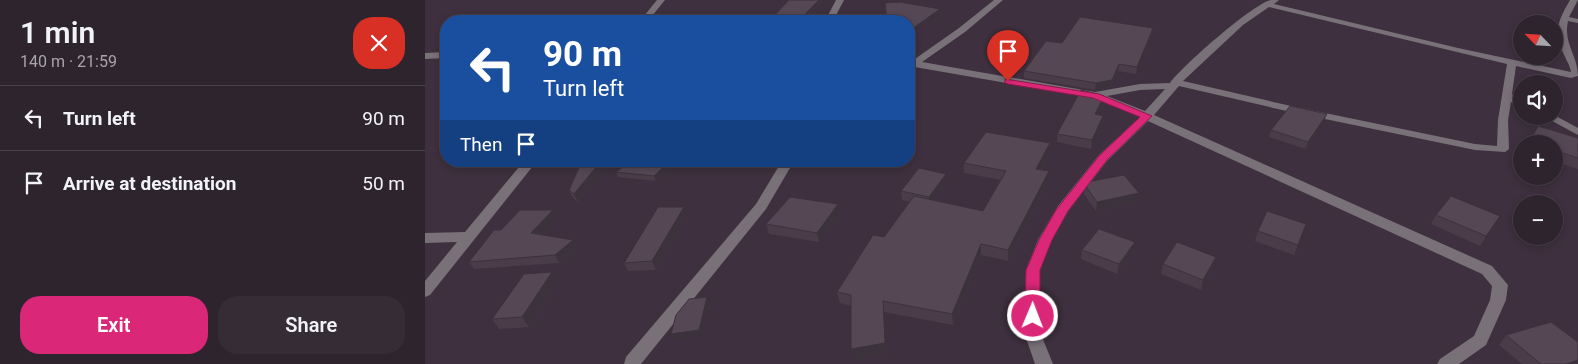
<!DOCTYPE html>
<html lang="en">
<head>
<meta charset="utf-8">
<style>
  body { margin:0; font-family:Roboto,sans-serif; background:#362c36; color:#f1f3f6; height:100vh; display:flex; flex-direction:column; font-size:19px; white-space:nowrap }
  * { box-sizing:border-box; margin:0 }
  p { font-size:16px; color:#a7a4aa }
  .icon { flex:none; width:28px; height:28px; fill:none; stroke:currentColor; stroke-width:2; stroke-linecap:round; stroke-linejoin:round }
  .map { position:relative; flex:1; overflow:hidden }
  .panel { display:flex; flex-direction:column; background:#2e242e; width:425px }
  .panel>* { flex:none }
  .hud { position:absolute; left:15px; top:15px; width:475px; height:152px; border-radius:20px; box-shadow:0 2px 8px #0003,0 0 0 1px #49414a; background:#1a4fa0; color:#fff; overflow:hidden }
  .needle { width:32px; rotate:295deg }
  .controls { position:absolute; left:1088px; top:15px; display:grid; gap:10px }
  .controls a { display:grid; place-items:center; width:50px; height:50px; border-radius:50%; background:#2e242e; box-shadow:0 2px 8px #0003,0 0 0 1px #49414a; font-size:25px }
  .pin { position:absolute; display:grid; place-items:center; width:42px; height:42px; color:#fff; margin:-51px -21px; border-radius:50% 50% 50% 0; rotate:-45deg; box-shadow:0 0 5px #0007 }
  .pin .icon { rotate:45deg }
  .me { position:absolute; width:55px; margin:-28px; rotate:1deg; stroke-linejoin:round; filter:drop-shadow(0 0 4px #0008) }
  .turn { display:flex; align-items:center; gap:18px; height:105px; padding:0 20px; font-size:22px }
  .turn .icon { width:65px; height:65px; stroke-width:2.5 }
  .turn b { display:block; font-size:35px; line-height:42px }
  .then { display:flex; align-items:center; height:48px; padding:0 20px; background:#0003; gap:10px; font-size:19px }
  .round { display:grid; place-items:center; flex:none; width:52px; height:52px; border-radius:20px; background:#362c36 }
  .summary { display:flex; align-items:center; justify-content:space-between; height:85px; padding:0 20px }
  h1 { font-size:30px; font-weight:600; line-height:38px }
  .button { display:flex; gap:10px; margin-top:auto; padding:10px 20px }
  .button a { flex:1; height:58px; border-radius:20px; background:#db2777; color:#fff; font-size:20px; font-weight:600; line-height:58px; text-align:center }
  .button a+a { background:#362c36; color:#f1f3f6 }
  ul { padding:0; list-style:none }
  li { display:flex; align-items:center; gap:15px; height:65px; padding:0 20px; border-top:1px solid #49414a }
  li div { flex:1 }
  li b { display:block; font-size:19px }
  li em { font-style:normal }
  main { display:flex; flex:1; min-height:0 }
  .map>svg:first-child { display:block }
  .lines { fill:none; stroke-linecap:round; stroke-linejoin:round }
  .minor { fill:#787178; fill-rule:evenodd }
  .wall { fill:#4a3d49 }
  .shaded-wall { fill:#3c323c }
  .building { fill:#564755; stroke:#3c323c }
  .route { fill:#db2777; stroke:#8e194d }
</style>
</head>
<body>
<main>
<section class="panel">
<div class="summary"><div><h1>1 min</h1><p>140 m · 21:59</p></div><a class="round" style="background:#d93025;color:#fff"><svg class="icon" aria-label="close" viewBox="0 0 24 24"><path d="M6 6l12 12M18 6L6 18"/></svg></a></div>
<ul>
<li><svg class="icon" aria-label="left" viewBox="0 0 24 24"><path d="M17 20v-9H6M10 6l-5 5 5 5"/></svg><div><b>Turn left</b></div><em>90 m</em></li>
<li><svg class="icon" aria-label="arrive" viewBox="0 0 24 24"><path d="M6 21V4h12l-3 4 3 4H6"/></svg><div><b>Arrive at destination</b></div><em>50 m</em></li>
</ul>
<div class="button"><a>Exit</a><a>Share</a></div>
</section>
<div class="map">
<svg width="1153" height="364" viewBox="0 0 1153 364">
  <rect width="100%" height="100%" fill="#3e303e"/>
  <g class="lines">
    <path class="minor" d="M232 0H240L223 21H215Z
      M411 0H419L408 21H400Z
      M569 0H578L540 32 497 62 670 92 715 84 745 83C756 67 829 3 846 0 849 0 851 0 854 0L849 4 1033 48 1146 72C1145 65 1140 58 1137 50 1128 29 1135 18 1145 0H1153L1144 17 1153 19V23L1143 21C1138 44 1153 55 1153 76L1146 78 1091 66 1087 94 1096 99V106L1086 102 1083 120 1084 149 1080 152 1050 150 866 112 754 86 729 115 1067 266 1083 285 1081 300 1061 345 1034 364H1012L1015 359 1049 336 1065 300 1067 286 1057 274 723 121 682 161 644 210 627 240 615 270V332L628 364H610L599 332 601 270 613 240 633 206 674 155 715 117 668 98 484 66V60L487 61 534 28ZM844 7 1082 64 1073 120 1072 146 1050 144 866 106 758 81 818 25ZM740 89 720 111 682 96 715 90Z
      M21 52V58L0 59V53Z
      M1129 115 1153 128V135L1118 116Z
      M99 161H112L5 295 0 297V281L32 242 0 243V233L40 232Z
      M357 161H369L341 209 216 364H199L201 357 331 204Z"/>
  </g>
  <path class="wall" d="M398 0 377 21H349L348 17Z
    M728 28 727 34 711 74 693 71 686 87 670 90 599 78V71L637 43Z
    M679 96 678 104 673 115 678 116 677 124 666 149 632 142V134Z
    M899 121 881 149 844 137 846 130Z
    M1113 126 1153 138V169L1129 161V144H1103Z
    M624 153 616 170 623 181 583 261 556 255 528 325 459 312 462 354 429 360 426 306 415 303 412 292 459 237 485 202 477 200 476 191 521 174V183L509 200 558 211 576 180 539 173V163Z
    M157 161H186L153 202 148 198 144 190Z
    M207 161H251V162L231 181 193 177 191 172Z
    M660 185 714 193 712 203 671 211 659 194Z
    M413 204 415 214 394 242 344 234 341 224Z
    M262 215 231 270 203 271 199 263Z
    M1011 215 1070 225 1055 246 1006 224Z
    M132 218 116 235 148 240 152 248 134 263 49 269 44 262 76 230Z
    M881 224 869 255 830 241 833 231Z
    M657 250 708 252 692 274 656 259Z
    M791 257 788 266 776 290 736 274 738 264Z
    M133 282 104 327 74 329 67 319Z
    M1081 335 1153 364H1097L1074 345Z"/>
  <path class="shaded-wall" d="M394 0H398L377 21H375V19Z
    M515 9 516 12 484 35V31Z
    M728 28 727 34 711 74 712 67Z
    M694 64 693 71 686 87 670 90 671 83Z
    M679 96 678 104 669 123 670 114Z
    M902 114 899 121 881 149 883 142Z
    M678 116 677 124 666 149 667 140Z
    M625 143 624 153 611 179V169Z
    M176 161H186L153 202 149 194Z
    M245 161H251V162L231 181 229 176Z
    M624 171 623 181 583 261V250Z
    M521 174V183L505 206 504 197Z
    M714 193 712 203 671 211 672 202Z
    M413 204 415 214 394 242 392 233Z
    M259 207 262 215 231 270 227 261Z
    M128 210 132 218 111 241 106 233Z
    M1075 216 1070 225 1055 246 1061 236Z
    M148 240 152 248 134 263 130 255Z
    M710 242 708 252 692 274 694 264Z
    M556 244V255L528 325 527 314Z
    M791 257 788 266 776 290 778 280Z
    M127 272 133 282 104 327 97 317Z
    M282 297 284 302 276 335 248 339 246 334Z
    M458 301 459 312 462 354 429 360 426 349Z
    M1153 360V364H1141Z"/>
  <path class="building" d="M364 0H394L375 19 348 17Z
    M475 2 515 9 484 31V21H462L460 3Z
    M655 17 728 28 712 67 694 64 687 80 671 83 599 71 621 41 637 43Z
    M656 90 679 96 670 114 678 116 667 140 632 134Z
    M865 106 902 114 883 142 846 130Z
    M1113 126 1153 138V158L1129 150V144H1107L1104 143Z
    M561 132 625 143 611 169 624 171 583 250 556 244 527 314 458 301 460 343 426 349V295L412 292 448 235 459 237 489 196 558 211 581 171 539 163Z
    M157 161H176L149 194 144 190Z
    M207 161H245L229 176 191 172Z
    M494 168 521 174 504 197 476 191Z
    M699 175 714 193 672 202 660 185 662 182Z
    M1026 196 1075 216 1061 236 1011 215Z
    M365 197 413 204 392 233 341 224Z
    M233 207H259L227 261 199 263Z
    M95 210H128L106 233 148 240 130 255 44 262 69 230H76Z
    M842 211 881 224 873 245 833 231Z
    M674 229 710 242 694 264 657 250Z
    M752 242 791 257 778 280 738 264Z
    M127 272 97 317 67 319 99 274Z
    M282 297 274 330 246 334 251 315 264 299Z
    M1126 322 1153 342V360L1141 364H1116L1081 335Z"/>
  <path class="route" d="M580 79 674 94 727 116 682 160 643 211 627 240 615 270V316L613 320 608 322 602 320 600 316 601 270 614 240 631 210 674 156 715 117 668 98 583 84 580 83Z"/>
</svg>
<div class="controls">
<a><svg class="needle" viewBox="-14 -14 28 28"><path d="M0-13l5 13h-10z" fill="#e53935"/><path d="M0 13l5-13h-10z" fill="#a7a4aa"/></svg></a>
<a><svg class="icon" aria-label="sound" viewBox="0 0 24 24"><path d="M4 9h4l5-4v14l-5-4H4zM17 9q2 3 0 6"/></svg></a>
<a>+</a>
<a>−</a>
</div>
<div class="pin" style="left:583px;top:81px;background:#d93025"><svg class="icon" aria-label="arrive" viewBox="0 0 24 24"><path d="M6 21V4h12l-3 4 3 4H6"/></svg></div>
<svg class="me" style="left:608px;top:316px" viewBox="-20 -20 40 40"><circle r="17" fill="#db2777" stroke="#fff" stroke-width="3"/><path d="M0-11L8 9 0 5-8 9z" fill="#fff"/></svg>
<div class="hud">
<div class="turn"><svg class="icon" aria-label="left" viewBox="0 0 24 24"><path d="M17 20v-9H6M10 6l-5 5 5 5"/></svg><div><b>90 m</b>Turn left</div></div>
<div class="then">Then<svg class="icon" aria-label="arrive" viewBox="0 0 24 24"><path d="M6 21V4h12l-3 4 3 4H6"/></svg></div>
</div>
</div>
</main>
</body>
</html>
